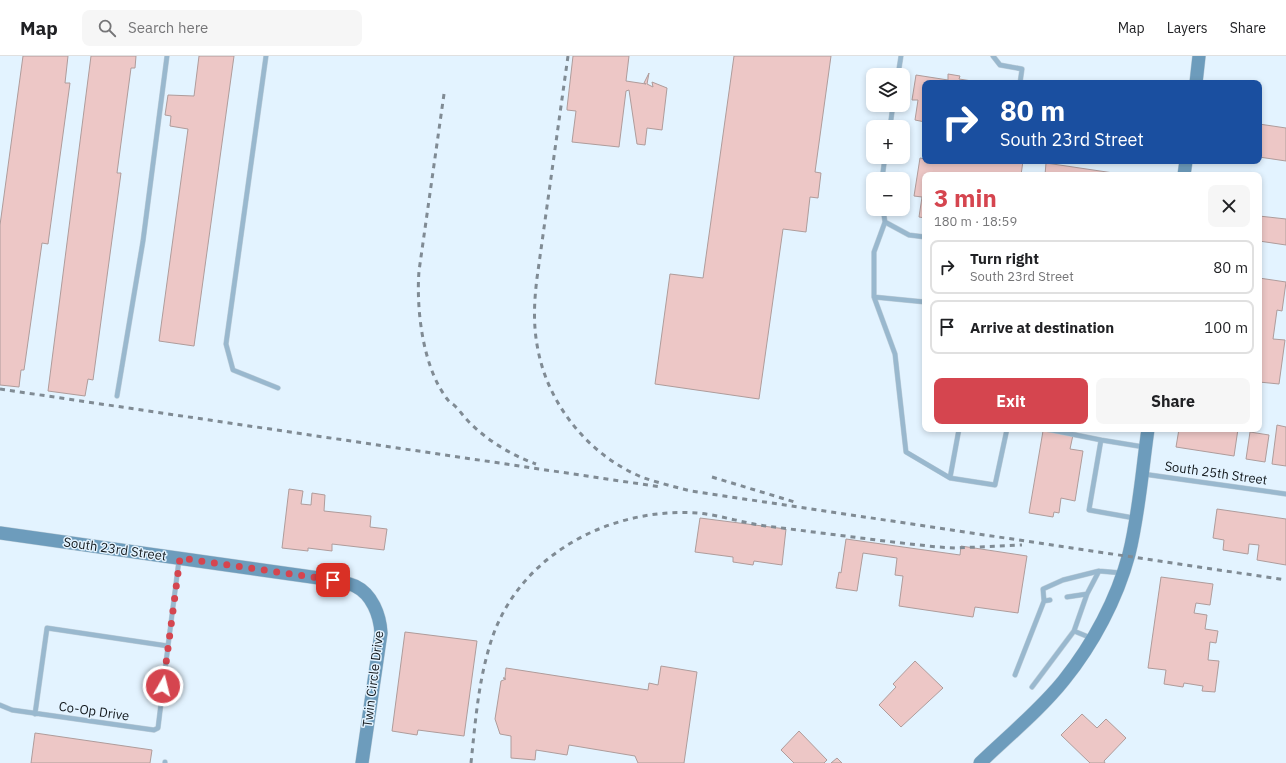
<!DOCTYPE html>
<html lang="en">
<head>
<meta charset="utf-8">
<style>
  body { margin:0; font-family:"IBM Plex Sans",sans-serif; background:#f6f6f6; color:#202124; height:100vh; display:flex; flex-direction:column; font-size:15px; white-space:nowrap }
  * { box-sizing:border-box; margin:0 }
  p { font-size:13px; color:#757577 }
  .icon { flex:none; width:22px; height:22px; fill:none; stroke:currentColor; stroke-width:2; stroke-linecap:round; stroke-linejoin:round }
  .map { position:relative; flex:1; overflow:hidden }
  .sheet { position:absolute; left:922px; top:116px; width:340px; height:260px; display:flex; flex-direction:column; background:#fff; border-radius:8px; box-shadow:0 2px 6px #0003 }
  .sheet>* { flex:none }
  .guide { position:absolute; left:922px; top:24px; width:340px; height:84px; border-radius:8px; box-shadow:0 2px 6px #0003; background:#1a4fa0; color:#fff; overflow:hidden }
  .fabs { position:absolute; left:866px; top:12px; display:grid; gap:8px }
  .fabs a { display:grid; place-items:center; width:44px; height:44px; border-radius:8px; background:#fff; box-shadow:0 2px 6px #0003; font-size:20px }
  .pin { position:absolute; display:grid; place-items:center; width:34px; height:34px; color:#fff; margin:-17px; border-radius:8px; box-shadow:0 2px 6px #0006 }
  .me { position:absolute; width:44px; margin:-22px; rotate:8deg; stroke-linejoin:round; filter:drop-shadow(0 0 3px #0008) }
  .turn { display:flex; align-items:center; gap:14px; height:84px; padding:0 12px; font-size:18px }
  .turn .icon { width:52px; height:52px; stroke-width:2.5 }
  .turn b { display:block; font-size:28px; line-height:34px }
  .round { display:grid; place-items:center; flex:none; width:42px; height:42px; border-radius:8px; background:#f6f6f6 }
  .summary { display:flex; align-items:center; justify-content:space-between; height:68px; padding:0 12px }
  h1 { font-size:24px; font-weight:700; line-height:30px; color:#d5454f }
  .cta { display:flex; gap:8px; margin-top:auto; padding:8px 12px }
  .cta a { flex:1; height:46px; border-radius:8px; background:#d5454f; color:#fff; font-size:16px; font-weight:700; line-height:46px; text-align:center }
  .cta a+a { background:#f6f6f6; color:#202124 }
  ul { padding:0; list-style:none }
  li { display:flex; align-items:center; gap:12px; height:54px; margin:0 8px 6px; padding:0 4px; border:2px solid #e0e0e0; border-radius:8px }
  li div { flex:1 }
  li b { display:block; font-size:15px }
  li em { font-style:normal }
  header { display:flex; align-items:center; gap:24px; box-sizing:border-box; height:56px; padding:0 20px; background:#fff; border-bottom:1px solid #e0e0e0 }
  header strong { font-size:19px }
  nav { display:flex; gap:22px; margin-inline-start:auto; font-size:14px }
  .search { width:280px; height:36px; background:#f6f6f6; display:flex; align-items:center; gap:10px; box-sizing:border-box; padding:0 14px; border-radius:8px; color:#757577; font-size:15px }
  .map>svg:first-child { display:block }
  .building { fill:#edc7c6; stroke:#af9c9b }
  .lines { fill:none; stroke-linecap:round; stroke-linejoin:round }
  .lane-casing { stroke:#c1d0db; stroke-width:5.5 }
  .secondary-casing { stroke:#c1d0db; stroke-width:14 }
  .lane { stroke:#99b8ce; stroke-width:4.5 }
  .secondary { stroke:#6d9cbc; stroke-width:13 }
  .rail { stroke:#808b94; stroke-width:3; stroke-dasharray:5 5; stroke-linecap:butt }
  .route { stroke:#d5454f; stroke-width:7; stroke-dasharray:0 12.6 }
  .labels { text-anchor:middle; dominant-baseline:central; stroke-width:3; stroke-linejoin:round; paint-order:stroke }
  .street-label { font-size:13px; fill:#11171b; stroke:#e3f3ff }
</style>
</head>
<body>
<header>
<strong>Map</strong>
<div class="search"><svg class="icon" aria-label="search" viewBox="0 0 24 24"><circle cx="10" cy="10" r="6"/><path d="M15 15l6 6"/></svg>Search here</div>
<nav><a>Map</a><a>Layers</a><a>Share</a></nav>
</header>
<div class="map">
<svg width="1286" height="707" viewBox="0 0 1286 707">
  <rect width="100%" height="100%" fill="#e3f3ff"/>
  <path class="building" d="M23 0H68L65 27H70L48 188 42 187 24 314H21L19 331 0 329V169Z
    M91 0H136L135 12H131L117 117H121L93 324 88 323 85 340 48 335Z
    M199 0H234L194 290 159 285 188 73 170 70 171 60 165 59 168 39 194 40Z
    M573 0H629L626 25 646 28 644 27 649 17 647 28 653 31 652 26 667 32 662 74 647 72 645 89 637 88 629 34 626 35 619 91 572 86 576 55 567 54V52Z
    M734 0H831L815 116 821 117 818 142 810 141 806 176 783 173 759 343 655 328 670 218 703 222Z
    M948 18 960 20 959 23 985 27H925V66L915 64 918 44H912L916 19 948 24Z
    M1259 68 1286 72V105L1259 101Z
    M920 102 925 103V105H1023L1021 119H925V162L919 161 922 141 914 140Z
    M1046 107 1127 119H1045Z
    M1259 160 1286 163V189L1259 185Z
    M1259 222 1286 226 1282 255 1277 254 1273 283 1285 284 1279 328 1259 326Z
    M1277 369 1286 371V410L1272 408Z
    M1179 373H1238L1234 400 1176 391Z
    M1043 375 1073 379 1070 393 1083 395 1075 445 1061 442 1059 457 1054 456 1053 461 1029 457Z
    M1250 376 1269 379 1265 406 1246 403Z
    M289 433 303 435 301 448 311 449 312 437 325 439 324 455 371 460 370 471 387 473 384 494 332 488V495L308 492V495L282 492Z
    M1217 453 1286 463V509L1257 504 1259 489 1249 488 1248 498 1223 494 1224 484 1213 482Z
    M700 462 786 473 782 509 754 505 753 509 733 506V501L695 496Z
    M846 483 960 499 961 490 1027 500 1018 557 975 551 973 561 899 550 903 520 895 519 897 502 863 497 857 535 836 532 839 516 841 517Z
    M1161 521 1213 528 1210 549 1196 547 1194 557 1207 559 1205 573 1218 575 1216 587 1210 586 1208 604 1219 605 1215 636 1202 635 1203 630 1184 627 1183 631 1164 628 1166 614 1148 612Z
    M405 576 477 585 464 680 418 674 417 679 392 675Z
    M915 605 943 632 901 671 879 649 896 631 893 628Z
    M661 610 697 616 684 707H638L635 700 569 689 567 699 536 694 535 704 511 702V680L500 678 495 663 501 625 506 623 503 622H505L506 612 648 634 649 627 658 629Z
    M1082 658 1097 672 1106 663 1126 682 1104 705 1105 707H1090L1061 679Z
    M799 675 827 704 824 707H794L781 694Z
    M35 677 152 694 150 707H31Z
    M837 702 842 707H831Z"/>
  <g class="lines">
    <g class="lane-casing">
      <path id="lane" d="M266 0 226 288 233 314 278 332
        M993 0 1000 9 1022 13 1020 27
        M898 19 901 0
        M890 71 893 49
        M882 123 885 101
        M883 153 885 166 909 179 925 181
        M885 166 874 196V241L895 298 906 396 950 422 995 429 1007 373
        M874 241 925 246
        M117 340 143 185 167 0
        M1046 373 1101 384
        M1143 418 1286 438
        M950 422 959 373
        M1134 462 1089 454 1101 384 1144 391
        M1067 541 1087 538
        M1044 545 1043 533 1063 524 1099 515
        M1074 575 1087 538 1099 515 1122 517
        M1015 619 1044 545 1050 544
        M1032 631 1074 575 1091 582
        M0 649 12 654 154 674 158 672 168 590
        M35 658 47 572 168 590 179 504
        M165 707V706"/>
    </g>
    <g class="secondary-casing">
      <path id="secondary" d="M1196 27 1199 0
        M1184 119 1186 105
        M0 477 333 524C340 526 348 527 355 530 372 538 380 559 381 577L362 707
        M980 707C1007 681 1041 653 1064 624 1093 588 1117 543 1129 498 1139 458 1142 415 1148 373"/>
    </g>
    <use href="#lane" class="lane"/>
    <use href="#secondary" class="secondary"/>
    <path class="rail" d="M568 0 537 222C534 246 533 270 538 294 549 351 591 401 644 422 659 427 675 431 691 435L1286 524
      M444 38 419 215C416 254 423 313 448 344 450 347 453 348 455 350 460 355 464 361 469 366 488 385 511 399 536 408
      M0 333 661 431
      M712 421 798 447
      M471 707C475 669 478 629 489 592 514 501 608 451 697 457 720 459 743 467 766 470 823 477 880 485 938 491L956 492 1022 489"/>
  </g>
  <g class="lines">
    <path class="route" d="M163 630 180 502 333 524"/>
  </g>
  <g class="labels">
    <g class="street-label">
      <text transform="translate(1216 417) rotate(8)">South 25th Street</text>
      <text transform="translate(115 493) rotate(8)">South 23rd Street</text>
      <text transform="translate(373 623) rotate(-83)">Twin Circle Drive</text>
      <text transform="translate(94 655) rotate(8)">Co-Op Drive</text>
    </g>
  </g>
</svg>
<div class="fabs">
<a><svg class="icon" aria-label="layers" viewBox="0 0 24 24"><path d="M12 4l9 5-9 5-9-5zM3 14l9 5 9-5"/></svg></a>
<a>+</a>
<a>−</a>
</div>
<div class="pin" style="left:333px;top:524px;background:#d93025"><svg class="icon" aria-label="arrive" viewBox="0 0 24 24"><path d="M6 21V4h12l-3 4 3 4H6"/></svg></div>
<svg class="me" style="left:163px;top:630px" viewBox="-20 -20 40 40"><circle r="17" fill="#d5454f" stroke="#fff" stroke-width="3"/><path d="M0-11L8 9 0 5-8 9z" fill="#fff"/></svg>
<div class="guide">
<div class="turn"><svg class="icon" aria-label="right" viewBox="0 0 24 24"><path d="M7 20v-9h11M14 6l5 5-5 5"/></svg><div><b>80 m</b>South 23rd Street</div></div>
</div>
<section class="sheet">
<div class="summary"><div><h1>3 min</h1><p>180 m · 18:59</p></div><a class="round"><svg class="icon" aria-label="close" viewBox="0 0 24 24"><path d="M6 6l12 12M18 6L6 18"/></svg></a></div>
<ul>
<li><svg class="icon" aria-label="right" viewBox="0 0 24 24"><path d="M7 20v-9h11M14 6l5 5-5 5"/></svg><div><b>Turn right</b><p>South 23rd Street</p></div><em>80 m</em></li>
<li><svg class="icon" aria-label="arrive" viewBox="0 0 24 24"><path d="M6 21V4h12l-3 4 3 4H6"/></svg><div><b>Arrive at destination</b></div><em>100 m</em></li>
</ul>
<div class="cta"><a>Exit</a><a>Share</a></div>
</section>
</div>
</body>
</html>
